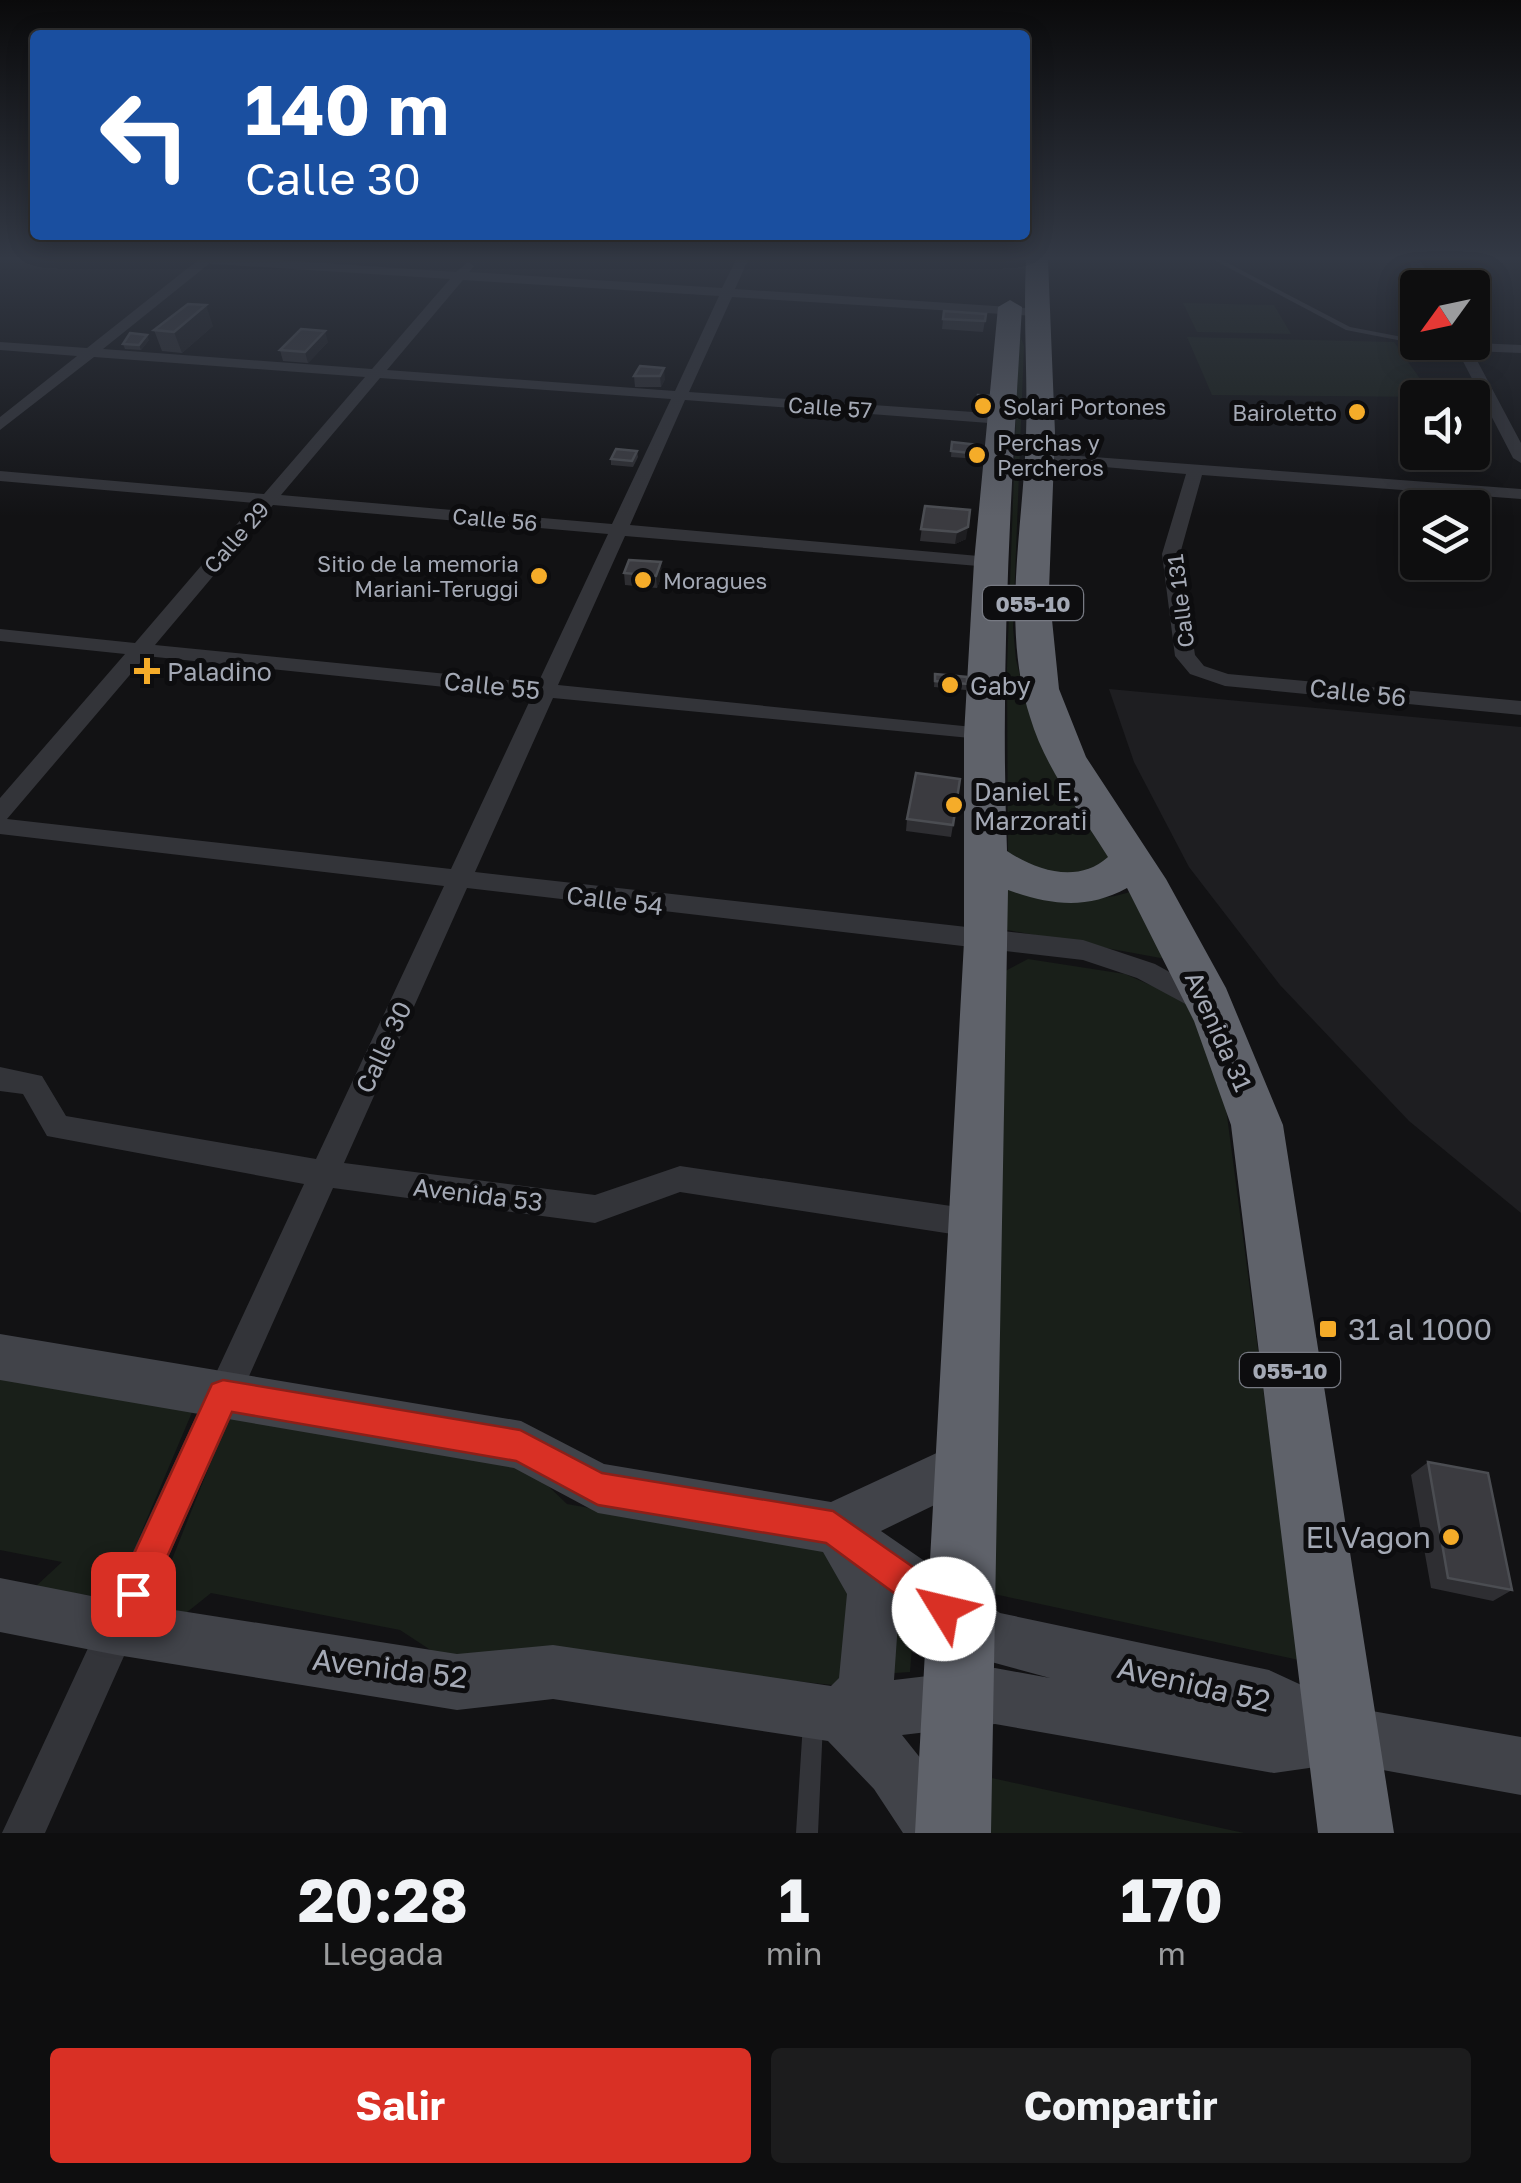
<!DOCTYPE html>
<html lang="es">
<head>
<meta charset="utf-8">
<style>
  body { margin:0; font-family:"Golos Text",sans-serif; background:#1c1c1d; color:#f1f3f6; height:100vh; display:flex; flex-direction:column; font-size:38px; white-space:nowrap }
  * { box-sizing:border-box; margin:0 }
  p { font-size:32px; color:#9b9c9e }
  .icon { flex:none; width:55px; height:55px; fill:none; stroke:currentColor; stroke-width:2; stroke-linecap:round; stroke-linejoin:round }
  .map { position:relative; height:1833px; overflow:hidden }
  .side { display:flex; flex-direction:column; background:#0e0e0f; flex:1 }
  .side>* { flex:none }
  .guide { position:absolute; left:30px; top:30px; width:1000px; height:210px; border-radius:10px; box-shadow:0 5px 25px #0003,0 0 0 2px #2e2e2f; background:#1a4fa0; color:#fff; overflow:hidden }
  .needle { width:65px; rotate:237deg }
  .tools { position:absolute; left:1400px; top:270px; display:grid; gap:20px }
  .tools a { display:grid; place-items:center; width:90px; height:90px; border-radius:10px; background:#0e0e0f; box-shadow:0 5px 25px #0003,0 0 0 2px #2e2e2f; font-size:50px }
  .pin { position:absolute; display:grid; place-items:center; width:85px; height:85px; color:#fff; margin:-42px; border-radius:20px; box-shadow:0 5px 15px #0006 }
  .me { position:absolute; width:110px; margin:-55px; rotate:306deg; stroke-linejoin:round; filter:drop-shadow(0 0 8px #0008) }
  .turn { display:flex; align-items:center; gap:35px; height:210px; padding:0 50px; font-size:45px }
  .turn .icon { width:130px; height:130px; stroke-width:2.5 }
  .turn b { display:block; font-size:70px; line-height:85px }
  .eta { display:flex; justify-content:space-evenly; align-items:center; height:170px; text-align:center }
  .eta b { font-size:60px; font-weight:700; line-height:70px }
  .button { display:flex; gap:20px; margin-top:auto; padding:20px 50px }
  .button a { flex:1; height:115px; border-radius:10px; background:#d93025; color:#fff; font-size:40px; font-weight:700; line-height:115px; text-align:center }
  .button a+a { background:#1c1c1d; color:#f1f3f6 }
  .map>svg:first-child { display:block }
  .built { fill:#1e1e21 }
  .green { fill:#191f19 }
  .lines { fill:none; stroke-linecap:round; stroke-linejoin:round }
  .lane { fill:#333439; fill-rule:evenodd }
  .street { fill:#333439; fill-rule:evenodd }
  .secondary { fill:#414349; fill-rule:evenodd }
  .highway { fill:#5f626a; fill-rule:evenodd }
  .wall { fill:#2e2e32 }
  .shaded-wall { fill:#1d1d20 }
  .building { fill:#3b3b40; stroke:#4b4d52; stroke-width:2.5 }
  .route { fill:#d93025; stroke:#8d1f18; stroke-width:2.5 }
  .poi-dot { fill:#f5ac29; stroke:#0d0d0f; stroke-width:4 }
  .labels { text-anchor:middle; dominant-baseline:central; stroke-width:10; stroke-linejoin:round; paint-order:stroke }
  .far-poi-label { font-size:22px; fill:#a4a9b5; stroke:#0d0d0f; text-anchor:start }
  .far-street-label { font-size:22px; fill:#a4a9b5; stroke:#0d0d0f }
  .shield { fill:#0d0d0f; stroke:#777a83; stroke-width:2.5 }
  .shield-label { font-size:22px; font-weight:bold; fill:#a4a9b5 }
  .poi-label { font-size:25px; fill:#a4a9b5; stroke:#0d0d0f; text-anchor:start }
  .street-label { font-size:25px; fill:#a4a9b5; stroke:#0d0d0f }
  .near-poi-label { font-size:30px; fill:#a4a9b5; stroke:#0d0d0f; text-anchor:start }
  .near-street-label { font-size:30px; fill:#a4a9b5; stroke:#0d0d0f }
</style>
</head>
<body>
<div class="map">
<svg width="1521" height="1833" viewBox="0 0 1521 1833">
  <rect width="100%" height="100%" fill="#121214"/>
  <path class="built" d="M1109 689 1521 727V1213L1409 1121 1280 985 1189 867 1134 762Z"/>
  <path class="green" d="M1183 303 1274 305 1291 334 1197 332Z
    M1019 332 1024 346 1013 628 1016 660 1029 711 1114 863C1079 881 1042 881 1008 860L1007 668Z
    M1187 337 1394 342 1433 397 1212 395Z
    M1003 882C1038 900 1096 905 1132 891L1166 959 1002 929Z
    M1028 959 1125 974 1189 1002 1222 1078 1299 1660 985 1592 994 977Z
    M0 1375 193 1410 113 1599 35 1587 62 1562 0 1550Z
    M230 1414 525 1464 567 1504 843 1553 854 1584 842 1686 519 1652 455 1666 400 1630 211 1593 186 1613 153 1607Z
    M887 1591 915 1610 910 1672 881 1674Z
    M978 1775 1244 1833H976Z"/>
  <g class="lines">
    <path class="lane" d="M1214 260H1222L1350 327 1418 340V342H1447L1466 346 1462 348 1418 344 1346 330Z
      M813 1713 820 1716 823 1723 818 1833H796L803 1723 806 1716Z"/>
    <path class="street" d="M198 260H278L456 272 468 262 474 266 469 272 722 288 736 260H748L735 289 1040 309V315L1035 316 732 297 689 392 1002 414 1010 419 1002 424 685 400 630 525 990 557 999 562 990 567 625 536 558 685 983 728 991 730 994 735 991 740 553 698 475 872 1083 940 1155 964 1213 996 1217 1003 1213 1010 1204 1014 1137 978 1083 960 467 888 344 1163 595 1195 680 1166 978 1210 989 1214 993 1224 989 1234 978 1238 680 1192 595 1223 333 1188 45 1833H2L304 1184 47 1136 23 1094 0 1091V1067L42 1076 66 1116 316 1159 444 886 0 834V798L125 654 0 641V629L135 643 255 503 0 481V471L264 494 365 377 94 357 0 430V417L77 356 0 350V342L87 348ZM210 263 213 264 450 279 372 369 103 349ZM463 280 719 296 675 391 387 370ZM380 378 671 399 612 524 281 495ZM273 505 608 534 538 683 155 645ZM146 656 532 696 451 869 7 819Z
      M1408 260H1420L1435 288H1422Z
      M1453 342 1521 345V353L1472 351 1521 443V463L1513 458Z
      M1040 453 1521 489V499L1202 475 1180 554 1195 655 1204 666 1228 674 1521 701V715L1225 686 1190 674 1175 656 1162 554 1186 474 1034 461V455Z"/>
    <path class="secondary" d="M0 1334 521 1421 604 1464 831 1502 969 1438 986 1446 994 1463 986 1480 881 1531 1000 1613 1269 1670 1349 1707 1521 1737V1795L1344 1763 1274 1773 995 1724 902 1735 937 1779 965 1833H903L874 1789 828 1741 553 1699 457 1710 117 1655 0 1632V1578L117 1601 457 1654 553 1645 831 1686 839 1678 847 1594 823 1552 598 1513 514 1468 0 1380ZM899 1608 973 1657 1050 1678 995 1668 894 1680Z"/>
    <path class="highway" d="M1026 260H1048L1055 433 1049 590 1059 689 1086 757 1166 879 1226 988 1283 1125 1394 1833H1318L1231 1125 1194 1021 1127 888C1087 910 1050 905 1008 890L991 1833H915L964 942V735L974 562 998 307 1010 300 1022 307C1011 489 1000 669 1007 851 1037 871 1078 884 1108 857 1080 812 1045 768 1030 717 1001 625 1023 530 1026 436 1028 378 1023 319 1026 260Z"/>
  </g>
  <path class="wall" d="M944 311 986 314 983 332 942 329Z
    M213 326 182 353 162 351 154 330Z
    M149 340 141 350 125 349 123 344Z
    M328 342 308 363 283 361 280 350Z
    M640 366 665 379 661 387H635L634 376Z
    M978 395 990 396 989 409 977 410Z
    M952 442 980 445 979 459 951 457Z
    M637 451 638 457 633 467 611 465V459Z
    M925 506 966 539 955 544 920 541Z
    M624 573 662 575 657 588 625 585Z
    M935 674 967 677 966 690 934 687Z
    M907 819 953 825 951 837 906 831Z
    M1428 1462 1512 1590 1493 1601 1431 1588 1411 1475Z"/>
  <path class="shaded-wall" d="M206 305 213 326 182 353 174 332Z
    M325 331 328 342 308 363 305 352Z
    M147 335 149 340 141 350 139 345Z
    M664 368 665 379 661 387 660 376Z
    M968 527 966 539 955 544 957 532Z
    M661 562 662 575 657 588 656 576Z"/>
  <path class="building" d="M188 304 206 305 174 332 154 330Z
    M944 311 986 314 985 321 943 319Z
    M301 329 325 331 305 352 280 350Z
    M130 333 147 335 139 345 123 344Z
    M640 366 664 368 660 376H634Z
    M978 395 990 396V404H978Z
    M952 442 980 445V454L951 451Z
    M616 449 637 451 632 461 611 459Z
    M925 506 970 510 968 527 957 532 921 529Z
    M629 560 661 562 656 576 624 573Z
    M935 674 967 677V684L935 681Z
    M916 773 960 779 953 825 907 819Z
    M1428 1462 1488 1473 1512 1590 1448 1578Z"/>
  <linearGradient id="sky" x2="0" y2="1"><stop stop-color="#0a0a0b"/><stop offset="0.5" stop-color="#333945"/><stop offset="1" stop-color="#333945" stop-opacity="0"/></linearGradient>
  <rect width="1521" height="517" fill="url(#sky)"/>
  <path class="route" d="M223 1380 520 1430 602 1473 833 1511 956 1597 961 1609 956 1621 944 1626 932 1621 826 1543 598 1505 516 1461 232 1412 145 1606 133 1611 121 1606 116 1594 121 1582 212 1384Z"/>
  <g class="poi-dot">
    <circle cx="983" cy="406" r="10"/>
    <circle cx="1357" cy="412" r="10"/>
    <circle cx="977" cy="455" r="10"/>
    <circle cx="539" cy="576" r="10"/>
    <circle cx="643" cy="580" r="10"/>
    <path d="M142 656h10v10h10v10h-10v10h-10v-10h-10v-10h10z"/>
    <circle cx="950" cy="685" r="10"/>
    <circle cx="954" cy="805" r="10"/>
    <rect x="1318" y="1319" width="20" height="20" rx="5"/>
    <circle cx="1451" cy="1537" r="10"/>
  </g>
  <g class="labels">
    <g class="far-poi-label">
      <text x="1003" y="406">Solari Portones</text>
      <text x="1337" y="412" text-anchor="end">Bairoletto</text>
      <text x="997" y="442">Perchas y<tspan x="997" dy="25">Percheros</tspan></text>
      <text x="519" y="563" text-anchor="end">Sitio de la memoria<tspan x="519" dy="25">Mariani-Teruggi</tspan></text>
      <text x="663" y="580">Moragues</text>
    </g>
    <g class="far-street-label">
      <text transform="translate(830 407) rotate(4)">Calle 57</text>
      <text transform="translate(495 519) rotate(5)">Calle 56</text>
      <text transform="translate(236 537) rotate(-49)">Calle 29</text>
      <text transform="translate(1180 601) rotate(-97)">Calle 131</text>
    </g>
    <g class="shield">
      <rect x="983" y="586" width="100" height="34" rx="8"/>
      <rect x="1240" y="1353" width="100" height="34" rx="8"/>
    </g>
    <g class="shield-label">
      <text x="1033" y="603">055-10</text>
      <text x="1290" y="1370">055-10</text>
    </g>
    <g class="poi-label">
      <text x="167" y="671">Paladino</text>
      <text x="970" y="685">Gaby</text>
      <text x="974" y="791">Daniel E.<tspan x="974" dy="29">Marzorati</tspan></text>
    </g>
    <g class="street-label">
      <text transform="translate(492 685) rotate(6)">Calle 55</text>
      <text transform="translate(1358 692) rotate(6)">Calle 56</text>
      <text transform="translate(615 900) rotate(7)">Calle 54</text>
      <text transform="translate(1219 1031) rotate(66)">Avenida 31</text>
      <text transform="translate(383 1047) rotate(-65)">Calle 30</text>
      <text transform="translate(478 1194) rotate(7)">Avenida 53</text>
    </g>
    <g class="near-poi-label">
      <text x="1348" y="1329">31 al 1000</text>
      <text x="1431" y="1537" text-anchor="end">El Vagon</text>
    </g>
    <g class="near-street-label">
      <text transform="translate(390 1668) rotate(7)">Avenida 52</text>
      <text transform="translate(1194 1684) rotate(13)">Avenida 52</text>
    </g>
  </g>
</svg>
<div class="tools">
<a><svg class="needle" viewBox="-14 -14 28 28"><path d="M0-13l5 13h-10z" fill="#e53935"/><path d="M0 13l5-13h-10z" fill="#9b9c9e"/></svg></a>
<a><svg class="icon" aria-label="sound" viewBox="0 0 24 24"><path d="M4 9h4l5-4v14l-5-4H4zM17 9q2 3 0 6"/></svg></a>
<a><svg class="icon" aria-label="layers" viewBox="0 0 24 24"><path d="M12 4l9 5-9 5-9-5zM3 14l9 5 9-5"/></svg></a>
</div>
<div class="pin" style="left:133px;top:1594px;background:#d93025"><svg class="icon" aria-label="arrive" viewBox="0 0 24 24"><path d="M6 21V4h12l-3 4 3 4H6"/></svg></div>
<svg class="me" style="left:944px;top:1609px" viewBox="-20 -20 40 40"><circle r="19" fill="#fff"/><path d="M0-13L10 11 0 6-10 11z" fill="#d93025"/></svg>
<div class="guide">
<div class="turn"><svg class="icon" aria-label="left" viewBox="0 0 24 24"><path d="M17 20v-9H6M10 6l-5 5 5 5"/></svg><div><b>140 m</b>Calle 30</div></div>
</div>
</div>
<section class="side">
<div class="eta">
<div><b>20:28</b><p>Llegada</p></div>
<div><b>1</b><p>min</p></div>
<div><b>170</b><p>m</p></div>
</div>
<div class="button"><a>Salir</a><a>Compartir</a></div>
</section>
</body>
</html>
